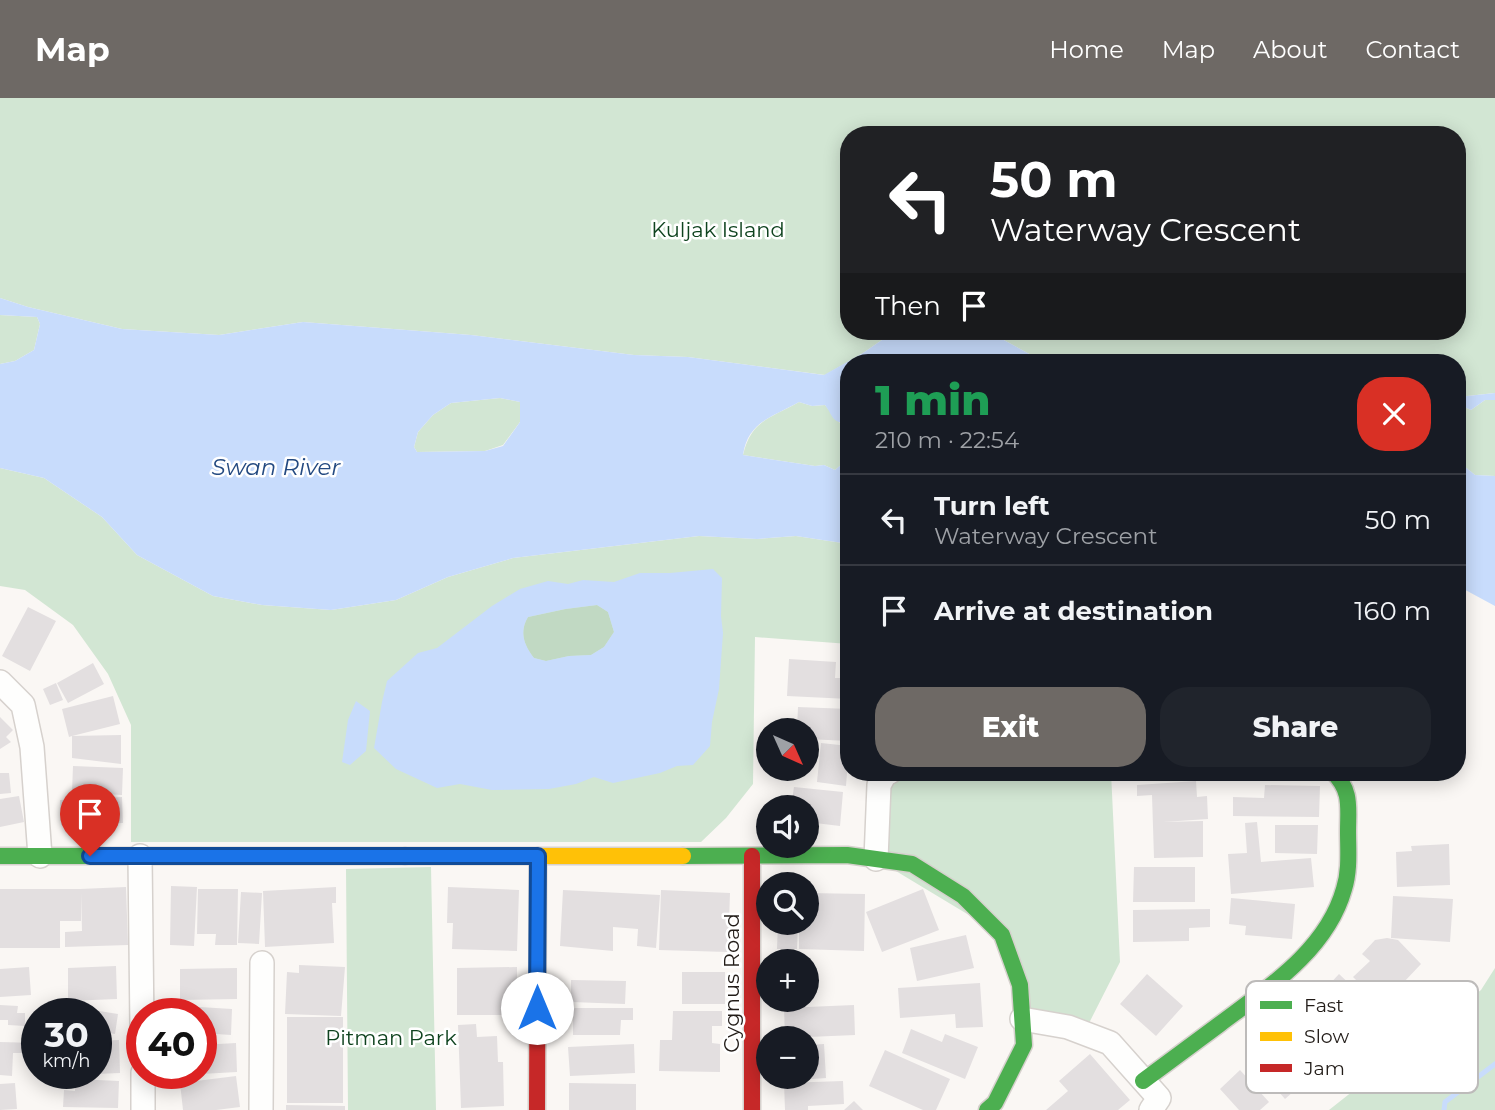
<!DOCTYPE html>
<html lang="en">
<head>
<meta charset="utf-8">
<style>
  body { margin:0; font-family:Montserrat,sans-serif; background:#20242c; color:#f1f3f6; height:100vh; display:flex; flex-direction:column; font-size:26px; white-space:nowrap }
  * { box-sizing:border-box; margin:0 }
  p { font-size:23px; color:#9ea1a6 }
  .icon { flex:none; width:38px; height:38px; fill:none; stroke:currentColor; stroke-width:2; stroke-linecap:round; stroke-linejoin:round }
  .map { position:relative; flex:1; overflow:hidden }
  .details { position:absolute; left:840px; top:256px; width:626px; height:427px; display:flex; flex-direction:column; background:#171b24; border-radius:28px; box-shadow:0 4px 18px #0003 }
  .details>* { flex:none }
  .top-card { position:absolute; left:840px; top:28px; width:626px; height:214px; border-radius:28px; box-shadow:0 4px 18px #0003; background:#202124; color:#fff; overflow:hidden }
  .needle { width:46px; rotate:135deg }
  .tools { position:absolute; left:756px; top:620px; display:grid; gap:14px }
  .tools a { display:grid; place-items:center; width:63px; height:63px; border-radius:50%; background:#171b24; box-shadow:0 4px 18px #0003; font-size:35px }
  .speed { position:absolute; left:21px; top:900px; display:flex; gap:14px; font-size:35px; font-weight:700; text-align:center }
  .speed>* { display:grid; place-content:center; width:91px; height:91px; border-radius:50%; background:#171b24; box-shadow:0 4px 18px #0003; line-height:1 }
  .speed small { font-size:18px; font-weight:400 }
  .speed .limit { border:10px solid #d22; background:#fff; color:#111 }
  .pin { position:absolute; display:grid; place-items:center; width:60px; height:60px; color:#fff; margin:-72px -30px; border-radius:50% 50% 50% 0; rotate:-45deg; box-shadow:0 0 7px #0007 }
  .pin .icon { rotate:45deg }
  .me { position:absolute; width:77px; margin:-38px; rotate:0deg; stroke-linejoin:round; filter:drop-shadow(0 0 5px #0008) }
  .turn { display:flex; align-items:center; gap:24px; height:147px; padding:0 35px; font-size:32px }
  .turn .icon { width:91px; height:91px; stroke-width:2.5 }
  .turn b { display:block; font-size:49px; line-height:60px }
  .then { display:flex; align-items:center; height:66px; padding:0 35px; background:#0003; gap:14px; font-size:26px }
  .round { display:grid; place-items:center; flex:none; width:74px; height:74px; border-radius:28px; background:#20242c }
  .summary { display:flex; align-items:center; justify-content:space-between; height:119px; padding:0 35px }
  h1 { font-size:42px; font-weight:800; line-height:52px; color:#1e9e55 }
  .primary-button { display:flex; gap:14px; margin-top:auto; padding:14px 35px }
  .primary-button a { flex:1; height:80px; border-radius:28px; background:#6e6965; color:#fff; font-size:28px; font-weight:800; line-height:80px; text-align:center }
  .primary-button a+a { background:#20242c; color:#f1f3f6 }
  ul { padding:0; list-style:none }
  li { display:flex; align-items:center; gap:21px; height:91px; padding:0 35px; border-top:2px solid #363941 }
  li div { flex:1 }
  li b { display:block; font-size:26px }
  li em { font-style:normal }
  header { display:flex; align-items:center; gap:42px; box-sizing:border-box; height:98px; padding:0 35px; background:#6e6965; color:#fff }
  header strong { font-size:33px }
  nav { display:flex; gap:38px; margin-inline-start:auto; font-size:24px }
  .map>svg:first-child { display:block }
  .green { fill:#d2e6d3 }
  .forest { fill:#c1d9c3 }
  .water { fill:#c8dcfc; fill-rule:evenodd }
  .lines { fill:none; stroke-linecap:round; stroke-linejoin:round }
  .stream { stroke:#c8dcfc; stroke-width:5 }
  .building { fill:#e3dfe0 }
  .street-casing { stroke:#d6d1cd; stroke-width:26 }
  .fast-casing { stroke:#d6d1cd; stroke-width:19 }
  .slow-casing { stroke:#d6d1cd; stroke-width:19 }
  .jam-casing { stroke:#d6d1cd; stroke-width:19 }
  .street { stroke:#fefefd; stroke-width:23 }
  .fast { stroke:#4caf50; stroke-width:16 }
  .slow { stroke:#ffc107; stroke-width:16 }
  .jam { stroke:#c62828; stroke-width:16 }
  .route-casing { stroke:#114b97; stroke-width:18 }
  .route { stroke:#1a73e8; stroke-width:12 }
  .labels { text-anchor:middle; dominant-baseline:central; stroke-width:5; stroke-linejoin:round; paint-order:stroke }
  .park-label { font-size:21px; fill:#0f431f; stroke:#fff }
  .street-label { font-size:21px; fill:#221c18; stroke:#fff }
  .water-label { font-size:23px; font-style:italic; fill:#244a81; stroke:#fff }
  .key { fill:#fff; stroke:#bdbbba; stroke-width:2 }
  .key-label { font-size:19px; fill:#221c18 }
</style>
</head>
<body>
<header>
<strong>Map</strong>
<nav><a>Home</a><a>Map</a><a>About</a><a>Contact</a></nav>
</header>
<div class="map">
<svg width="1495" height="1012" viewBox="0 0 1495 1012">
  <rect width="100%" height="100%" fill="#faf7f4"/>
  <path class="green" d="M0 0H1495V295L1458 299V264H1044L1002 241 974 233H1458V37H849V233H895L863 255 825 277 688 259 634 257 471 237 303 224 219 237 122 231 28 209 0 200Z
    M0 217 37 219 40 226 34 252 15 263 0 266Z
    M500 300 520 304V324L503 347 485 353 417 354 414 349 418 334 433 317 451 305Z
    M1485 302H1495V378L1475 377 1458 363V306L1471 312Z
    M799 304 812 308 825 307 840 325H849V360L835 372 824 367 815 368 743 357C751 322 771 320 799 304Z
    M0 370 44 380 102 419 137 457 213 498 262 507 331 512 396 502 448 479 513 460 699 438 757 441 796 438 849 446V546L755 539 753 686 726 720 701 744H131V627L108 576 73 527 25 492 0 488Z
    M890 674H1111L1120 864 1084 935 1022 921 1002 837 876 761Z
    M431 769 436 1012H348L346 771Z
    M1495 870V1012H1329L1481 892Z"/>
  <path class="forest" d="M597 507 608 514 614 534 604 549 591 557 569 558 546 563 534 560C524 547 519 534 528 519L566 511Z"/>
  <path class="water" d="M0 200 28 209 122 231 219 237 303 224 471 237 634 257 688 259 824 277 863 255 895 233H974L1002 241 1044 264H849V325C831 325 834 319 825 307L812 308 799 304C773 319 748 323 743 357L815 368 824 367 835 372 849 360V446L796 438 757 441 699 438 513 460 448 479 396 502 331 512 262 507 213 498 137 457 102 419 44 380 0 370V266L15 263 34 252 40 226 37 219 0 217ZM500 300 520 304V324L503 348 485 353 417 354 414 349 418 334 433 317 451 305Z
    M1495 295V302H1485L1471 312 1458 306V299Z
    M1458 363 1475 377 1495 378V508L1458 488Z
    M713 471 722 480 721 518 723 535 719 591 712 624 710 648 693 667 677 668 660 675 613 685 594 679 576 686 549 691 492 692 460 686 437 690 396 671 374 650 382 604 387 583 418 555 437 550 492 508 520 491 548 483 568 486 583 482 614 484 640 475H670ZM597 507 608 514 614 534 604 549 591 557 569 558 546 563 534 560C524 547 519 534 528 519L565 511Z
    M356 603 370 613 366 653 350 667 342 664 348 622Z"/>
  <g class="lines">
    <path class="stream" d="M1444 1012 1445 1004 1495 966"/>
  </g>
  <path class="building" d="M28 509 56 523 30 573 2 558Z
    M789 561 836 564 835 580H849V601L787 598Z
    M93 565 104 586 68 605 57 585Z
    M56 585 63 602 50 607 43 591Z
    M113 598 120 626 72 638 121 637V666L72 660V638L69 639 62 611Z
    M798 609 849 611V643L807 641V632H797Z
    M0 619 13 632 6 639 11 644 0 651Z
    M821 645 849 648 846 688 817 684Z
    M73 668 123 670 122 697 72 694Z
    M0 675H9L11 695 0 696Z
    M1196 683 1197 699 1207 698 1208 721 1163 724 1203 723V759L1154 760 1152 697 1137 698V687Z
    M1265 687 1320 688 1319 719 1233 718V699L1264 700Z
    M794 689 843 694 840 728 807 724V709H791Z
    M19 698 24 724 0 729V701Z
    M122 699 123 725 61 727 60 702Z
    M1257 724 1261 764 1311 760 1314 789 1231 796 1228 756 1247 755 1245 725Z
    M1275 727H1318L1317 756 1275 755Z
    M1449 746 1450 787 1397 789 1396 754 1412 753 1411 748Z
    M1134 769H1195V804H1133Z
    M171 788 197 789 194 848 170 847Z
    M126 789 128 847 65 849V834L82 833 81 795V823H60V850H0V791H80Z
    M336 789V805H332L334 845 265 849 263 793Z
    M448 789 519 792 517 853 452 851 453 825H447Z
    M198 791H238L237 847H215L216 836H197Z
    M923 791 939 832 882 854 866 814Z
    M563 792 660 797 656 850 637 848 638 831 613 829V853L560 848Z
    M661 792 730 795 728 854 659 852Z
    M241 794 262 795 259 846 238 845Z
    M807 795 865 796 864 853 799 851V824H807Z
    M1393 798 1453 801 1450 844 1391 840Z
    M1231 800 1295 806 1292 841 1245 837 1246 828 1229 826Z
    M1210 811V829L1189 830V843L1133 844V812Z
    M778 824H798L797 851H777Z
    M966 837 974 870 917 883 910 850Z
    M1387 840 1398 842 1421 866 1404 884 1408 888 1386 911 1353 879 1370 863 1362 856 1375 842Z
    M299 867 345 869 341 918 285 916 287 874 299 875Z
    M116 868 117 901 68 903V870Z
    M29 869 31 897 0 899V871Z
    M517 869V917H457V870Z
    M237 870V901L180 902V871Z
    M682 874H725V906H682Z
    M1147 876 1183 908 1156 938 1120 906Z
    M1339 876 1385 919 1357 948 1312 905Z
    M571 882 626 883 625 906 571 904Z
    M980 885 983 929 956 930 955 916 900 920 898 890Z
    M0 907 18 908 17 915H25V928L8 927V922H0Z
    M854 907 855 937 785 940 784 910Z
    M183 908 232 911 231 937 201 935V915H182Z
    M74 909 118 916 115 936 96 933V915H73Z
    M573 910H633V922H621L620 937H573Z
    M673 913H722V928H712V945L720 946V974L659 973 660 942H672Z
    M287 919H343V1005H287Z
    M476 926 477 939 497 938 498 964H503L504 1008 461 1010 458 927Z
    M911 931 942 944 945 936 978 949 965 981 902 955Z
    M1272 932 1312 977 1285 1001 1266 979 1275 971 1269 965 1260 973 1245 956Z
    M119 942 120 975 96 976V943Z
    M0 944 37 945 36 955H13L12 978 0 977Z
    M236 945 237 974 201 976V947Z
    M634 946 635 975 570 978 568 949Z
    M824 946 826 980 785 983 784 978H807V947Z
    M885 952 950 981 936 1012H923L869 988Z
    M1090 956 1130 1002 1118 1012H1046L1068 993 1059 983Z
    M1240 972 1269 1004 1260 1012H1239L1220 991Z
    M236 978 240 1009 216 1012H183L180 985Z
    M75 981 119 983 118 1010 63 1009 64 992 75 993Z
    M843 983 844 1006 808 1008V1012H785L784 985Z
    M15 985 17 1011 0 1012V986Z
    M569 985 636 986V1012H569Z
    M854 1003 863 1012H844Z
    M286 1007 345 1008V1012H286Z"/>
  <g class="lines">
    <g class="street-casing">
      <path id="street" d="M0 584 23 607 32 649 40 758
        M140 758 142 930
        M876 761 879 687 885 676 890 674
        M1022 921 1068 929 1110 945 1159 1000 1151 1012
        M143 975V1012
        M261 1012 262 865"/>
    </g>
    <g class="fast-casing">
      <path id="fast" d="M0 758H405
        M683 758 847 757 912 766 963 798 1002 837 1020 887 1024 947 995 1005 987 1012
        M1143 983C1169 964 1194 945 1220 926 1268 890 1327 852 1344 791 1350 772 1348 753 1348 733 1348 709 1352 693 1333 674"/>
    </g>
    <g class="slow-casing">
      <path id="slow" d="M405 758H683"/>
    </g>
    <g class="jam-casing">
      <path id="jam" d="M752 758V1012
        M537 1012 538 758"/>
    </g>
    <use href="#street" class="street"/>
    <use href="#fast" class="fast"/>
    <use href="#slow" class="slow"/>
    <use href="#jam" class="jam"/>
  </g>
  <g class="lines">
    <g class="route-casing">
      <path id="route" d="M90 758H538L537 910"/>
    </g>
    <use href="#route" class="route"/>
  </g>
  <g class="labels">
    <g class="park-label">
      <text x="718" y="131">Kuljak Island</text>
      <text x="391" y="939">Pitman Park</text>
    </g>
    <g class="street-label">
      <text transform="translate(731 885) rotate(-90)">Cygnus Road</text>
    </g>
    <g class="water-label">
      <text x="276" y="369">Swan River</text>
    </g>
  </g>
  <rect x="1246" y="883" width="232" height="112" rx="10" class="key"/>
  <rect x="1260" y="903" width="32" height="8" fill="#4caf50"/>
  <rect x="1260" y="934" width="32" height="9" fill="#ffc107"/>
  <rect x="1260" y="966" width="32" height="8" fill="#c62828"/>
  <g class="key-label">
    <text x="1304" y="914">Fast</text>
    <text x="1304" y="945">Slow</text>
    <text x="1304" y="977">Jam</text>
  </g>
</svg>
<div class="tools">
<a><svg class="needle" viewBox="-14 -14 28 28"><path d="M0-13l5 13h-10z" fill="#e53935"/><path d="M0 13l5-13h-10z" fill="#9ea1a6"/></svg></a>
<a><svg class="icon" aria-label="sound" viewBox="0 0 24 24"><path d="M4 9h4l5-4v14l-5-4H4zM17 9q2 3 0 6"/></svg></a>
<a><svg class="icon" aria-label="search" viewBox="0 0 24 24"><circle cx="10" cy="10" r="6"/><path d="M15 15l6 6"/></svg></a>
<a>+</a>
<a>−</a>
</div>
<div class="speed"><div>30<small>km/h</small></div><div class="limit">40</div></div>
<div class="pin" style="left:90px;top:758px;background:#d93025"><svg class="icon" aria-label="arrive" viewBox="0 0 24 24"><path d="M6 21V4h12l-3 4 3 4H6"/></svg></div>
<svg class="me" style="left:537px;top:910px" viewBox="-20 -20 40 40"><circle r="19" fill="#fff"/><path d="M0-13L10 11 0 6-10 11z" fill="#1a73e8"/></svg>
<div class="top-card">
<div class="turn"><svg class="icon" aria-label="left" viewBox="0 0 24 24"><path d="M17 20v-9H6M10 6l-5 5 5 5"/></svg><div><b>50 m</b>Waterway Crescent</div></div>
<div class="then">Then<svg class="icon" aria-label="arrive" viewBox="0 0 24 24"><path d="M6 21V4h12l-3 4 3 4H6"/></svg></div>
</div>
<section class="details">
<div class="summary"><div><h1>1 min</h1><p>210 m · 22:54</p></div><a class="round" style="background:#d93025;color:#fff"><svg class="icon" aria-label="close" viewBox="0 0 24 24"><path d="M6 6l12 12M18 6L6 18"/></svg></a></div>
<ul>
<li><svg class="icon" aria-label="left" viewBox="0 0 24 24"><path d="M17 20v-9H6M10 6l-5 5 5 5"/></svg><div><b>Turn left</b><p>Waterway Crescent</p></div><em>50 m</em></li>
<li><svg class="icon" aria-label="arrive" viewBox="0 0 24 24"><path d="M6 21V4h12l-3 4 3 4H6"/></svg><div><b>Arrive at destination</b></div><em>160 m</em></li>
</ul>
<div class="primary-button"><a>Exit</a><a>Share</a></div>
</section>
</div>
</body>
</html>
